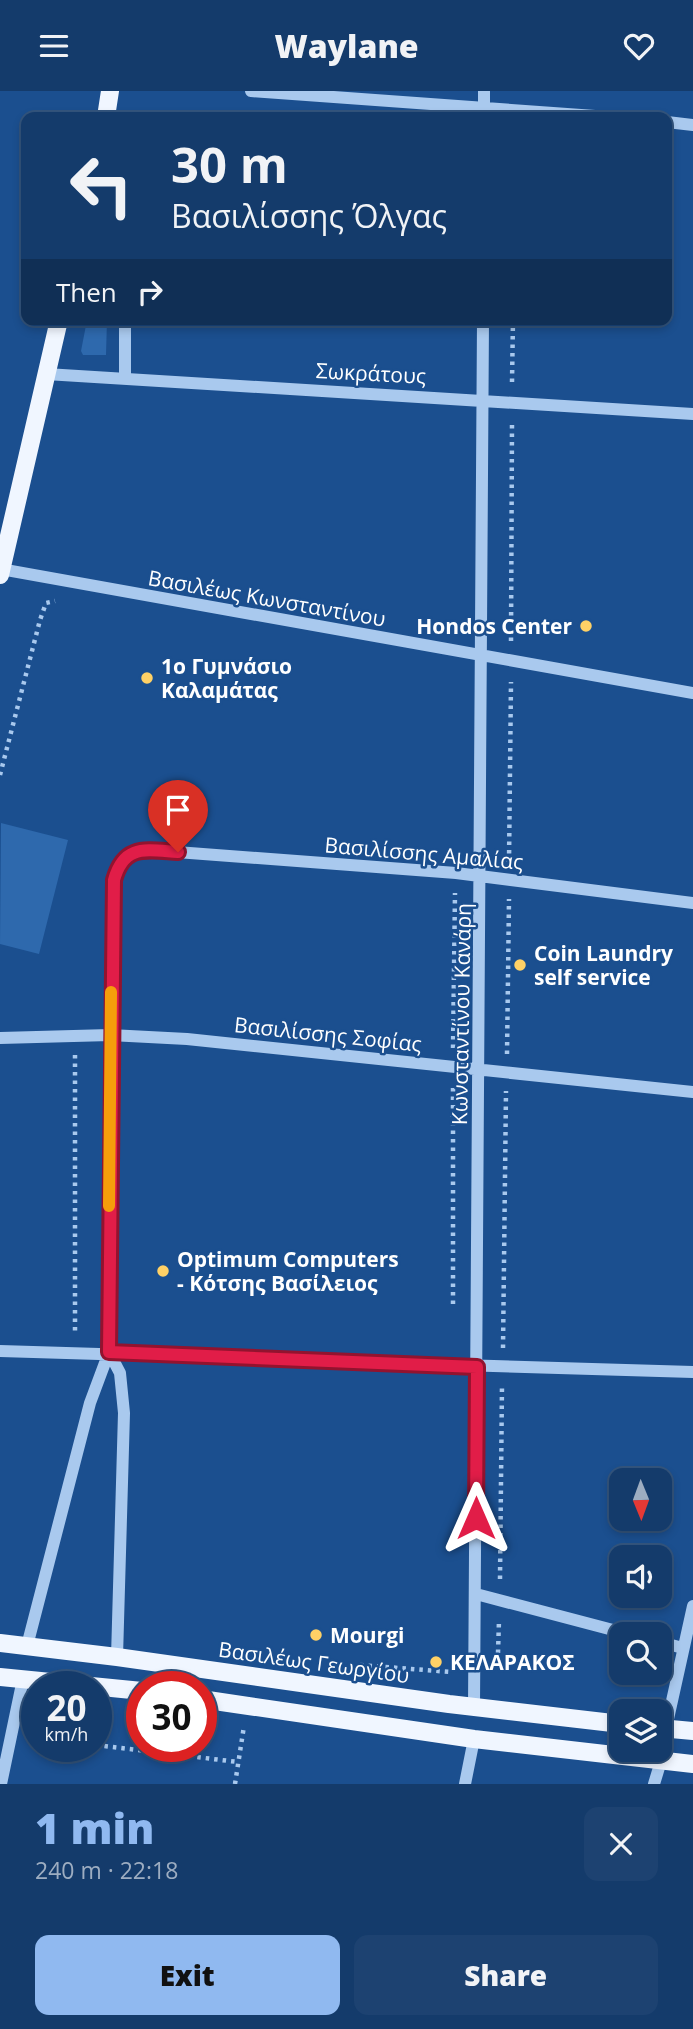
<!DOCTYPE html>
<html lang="en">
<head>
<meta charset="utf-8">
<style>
  body { margin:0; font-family:"Open Sans",sans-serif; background:#1d4271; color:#f1f3f6; height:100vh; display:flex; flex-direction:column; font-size:26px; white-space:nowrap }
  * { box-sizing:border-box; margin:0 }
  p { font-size:23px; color:#9dadc1 }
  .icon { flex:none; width:38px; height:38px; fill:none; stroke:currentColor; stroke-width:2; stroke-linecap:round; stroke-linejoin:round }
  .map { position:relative; height:1693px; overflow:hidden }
  .drawer { display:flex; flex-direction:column; background:#143b6b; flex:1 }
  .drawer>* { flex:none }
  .hud { position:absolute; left:21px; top:21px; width:651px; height:214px; border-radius:14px; box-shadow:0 4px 10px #0003,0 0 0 2px #33557e; background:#143b6b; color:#f1f3f6; overflow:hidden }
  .needle { width:46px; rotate:179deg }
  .controls { position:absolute; left:609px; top:1377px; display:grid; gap:14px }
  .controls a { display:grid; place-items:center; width:63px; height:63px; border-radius:14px; background:#143b6b; box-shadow:0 4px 10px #0003,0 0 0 2px #33557e; font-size:35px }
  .speed { position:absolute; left:21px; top:1580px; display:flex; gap:14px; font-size:35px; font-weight:700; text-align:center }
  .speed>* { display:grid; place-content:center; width:91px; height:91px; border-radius:50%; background:#143b6b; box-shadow:0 4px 10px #0003,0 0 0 2px #33557e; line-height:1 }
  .speed small { font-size:18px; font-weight:400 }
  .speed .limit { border:10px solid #d22; background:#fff; color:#111 }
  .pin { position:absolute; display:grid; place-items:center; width:60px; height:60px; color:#fff; margin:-72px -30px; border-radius:50% 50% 50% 0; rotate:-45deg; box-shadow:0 0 7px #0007 }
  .pin .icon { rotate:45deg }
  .me { position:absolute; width:77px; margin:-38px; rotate:0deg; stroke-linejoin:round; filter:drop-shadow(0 0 5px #0008) }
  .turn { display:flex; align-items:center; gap:24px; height:147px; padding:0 35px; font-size:32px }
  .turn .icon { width:91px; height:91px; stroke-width:2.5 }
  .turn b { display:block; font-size:49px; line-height:60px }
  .then { display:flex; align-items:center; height:66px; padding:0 35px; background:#0003; gap:14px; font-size:26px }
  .round { display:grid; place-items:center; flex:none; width:74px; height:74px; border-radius:14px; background:#1d4271 }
  .headline { display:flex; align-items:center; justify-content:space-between; height:119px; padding:0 35px }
  h1 { font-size:42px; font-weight:800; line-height:52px; color:#90b9f0 }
  .primary-button { display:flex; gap:14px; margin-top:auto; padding:14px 35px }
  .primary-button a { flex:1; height:80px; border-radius:14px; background:#90b9f0; color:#111; font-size:28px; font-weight:800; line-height:80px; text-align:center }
  .primary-button a+a { background:#1d4271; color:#f1f3f6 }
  header { display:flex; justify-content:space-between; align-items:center; height:91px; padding:0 35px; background:#143b6b; font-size:32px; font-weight:800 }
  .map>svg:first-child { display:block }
  .green { fill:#2e69ad }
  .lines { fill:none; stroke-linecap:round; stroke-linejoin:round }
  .path { stroke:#a9c9ee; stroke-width:4.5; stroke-dasharray:3.5 5; stroke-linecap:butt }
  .minor { stroke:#a9c9ee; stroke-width:12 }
  .major { stroke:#f0f6ff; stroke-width:18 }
  .route-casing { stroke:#92132f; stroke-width:18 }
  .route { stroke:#e11d48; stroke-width:12 }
  .slow { stroke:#f59e0b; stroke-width:12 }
  .poi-dot { fill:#ffd166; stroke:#1b4f8f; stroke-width:2.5 }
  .labels { text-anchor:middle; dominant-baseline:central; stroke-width:5; stroke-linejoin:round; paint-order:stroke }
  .street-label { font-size:21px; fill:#fff; stroke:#1b4f8f }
  .poi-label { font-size:21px; font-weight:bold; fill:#fff; stroke:#1b4f8f; text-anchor:start }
</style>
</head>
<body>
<header><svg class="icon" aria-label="menu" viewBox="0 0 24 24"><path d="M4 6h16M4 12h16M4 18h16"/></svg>Waylane<svg class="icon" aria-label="heart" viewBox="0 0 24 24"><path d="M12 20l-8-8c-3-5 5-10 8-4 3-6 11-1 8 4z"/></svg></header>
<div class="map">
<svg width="693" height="1693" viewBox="0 0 693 1693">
  <rect width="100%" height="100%" fill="#1b4f8f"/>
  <path class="green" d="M87 229H107L106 264H83L81 260Z
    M1 732 68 749 39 863 0 853Z"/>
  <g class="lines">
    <path class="path" d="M512 291 513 229
      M511 550 512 332
      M0 684 40 529 46 512 55 510
      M509 771 511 591
      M453 957 455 802
      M507 963 509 808
      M75 964V1242
      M453 1213V994
      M503 1257 506 1000
      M500 1488 502 1294
      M498 1562 499 1529
      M360 1574 451 1581
      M96 1654 238 1671
      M235 1693 244 1635"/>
    <path class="minor" d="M251 0 609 26
      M484 26V0
      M667 31 693 34
      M125 229V287
      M46 283 693 323
      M0 478 693 602
      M0 947 110 944 187 948 693 1001
      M0 1260 693 1281
      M109 1261 120 1282 124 1322 117 1566
      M476 1503 632 1544
      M660 1551 683 1557
      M27 1555 90 1312 109 1261 114 789C120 767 127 762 150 759L456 782 693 812
      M474 1616 483 229
      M666 1637 693 1515
      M1 1693 23 1588
      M465 1693 474 1648
      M654 1693 661 1670"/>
    <path class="major" d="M106 26 110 0
      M0 484 59 229
      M0 1552 117 1566 449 1613 621 1633
      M0 1586 142 1600
      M201 1608 474 1648 693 1673
      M660 1637 693 1640"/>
  </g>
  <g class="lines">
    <g class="route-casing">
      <path id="route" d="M178 761C145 759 124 753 114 789L109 1261 477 1276 476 1427"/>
    </g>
    <use href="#route" class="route"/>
    <path class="slow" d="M109 1115 111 901"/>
  </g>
  <g class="poi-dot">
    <circle cx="586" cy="535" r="7"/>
    <circle cx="147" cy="587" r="7"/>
    <circle cx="520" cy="874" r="7"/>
    <circle cx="163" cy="1180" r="7"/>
    <circle cx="316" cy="1544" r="7"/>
    <circle cx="436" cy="1571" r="7"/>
  </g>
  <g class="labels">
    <g class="street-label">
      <text transform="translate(371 282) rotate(3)">Σωκράτους</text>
      <text transform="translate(267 507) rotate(10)">Βασιλέως Κωνσταντίνου</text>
      <text transform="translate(424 762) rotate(5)">Βασιλίσσης Αμαλίας</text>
      <text transform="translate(461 923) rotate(-89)">Κωνσταντίνου Κανάρη</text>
      <text transform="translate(328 943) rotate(6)">Βασιλίσσης Σοφίας</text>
      <text transform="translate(314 1571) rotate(8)">Βασιλέως Γεωργίου</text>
    </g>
    <g class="poi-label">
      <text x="572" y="535" text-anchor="end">Hondos Center</text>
      <text x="161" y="575">1ο Γυμνάσιο<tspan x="161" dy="24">Καλαμάτας</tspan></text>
      <text x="534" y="862">Coin Laundry<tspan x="534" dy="24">self service</tspan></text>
      <text x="177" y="1168">Optimum Computers<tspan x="177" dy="24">- Κότσης Βασίλειος</tspan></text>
      <text x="330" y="1544">Mourgi</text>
      <text x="450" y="1571">ΚΕΛΑΡΑΚΟΣ</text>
    </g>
  </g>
</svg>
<div class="controls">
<a><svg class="needle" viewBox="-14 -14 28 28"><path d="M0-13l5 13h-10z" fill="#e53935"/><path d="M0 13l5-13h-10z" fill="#9dadc1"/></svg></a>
<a><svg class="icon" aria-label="sound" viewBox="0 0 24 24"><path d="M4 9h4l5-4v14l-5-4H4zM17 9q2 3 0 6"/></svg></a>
<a><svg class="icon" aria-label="search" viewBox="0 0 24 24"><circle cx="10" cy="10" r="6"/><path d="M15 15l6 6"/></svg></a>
<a><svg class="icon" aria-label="layers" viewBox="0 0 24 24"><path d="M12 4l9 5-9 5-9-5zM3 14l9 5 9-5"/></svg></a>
</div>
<div class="speed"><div>20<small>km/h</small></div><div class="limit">30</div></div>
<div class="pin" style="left:178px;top:761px;background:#d93025"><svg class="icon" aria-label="arrive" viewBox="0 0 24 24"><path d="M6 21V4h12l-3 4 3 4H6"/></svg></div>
<svg class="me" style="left:476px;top:1427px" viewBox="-20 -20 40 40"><path d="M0-17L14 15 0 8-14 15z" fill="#e11d48" stroke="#fff" stroke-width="4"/></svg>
<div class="hud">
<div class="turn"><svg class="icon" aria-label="left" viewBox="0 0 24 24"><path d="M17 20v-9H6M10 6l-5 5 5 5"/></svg><div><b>30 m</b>Βασιλίσσης Όλγας</div></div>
<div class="then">Then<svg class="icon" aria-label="right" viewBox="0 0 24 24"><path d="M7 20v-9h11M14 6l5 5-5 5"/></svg></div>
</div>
</div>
<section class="drawer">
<div class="headline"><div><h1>1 min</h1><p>240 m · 22:18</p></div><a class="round"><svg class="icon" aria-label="close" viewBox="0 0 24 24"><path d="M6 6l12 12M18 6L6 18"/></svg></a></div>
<div class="primary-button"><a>Exit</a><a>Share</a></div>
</section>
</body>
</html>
